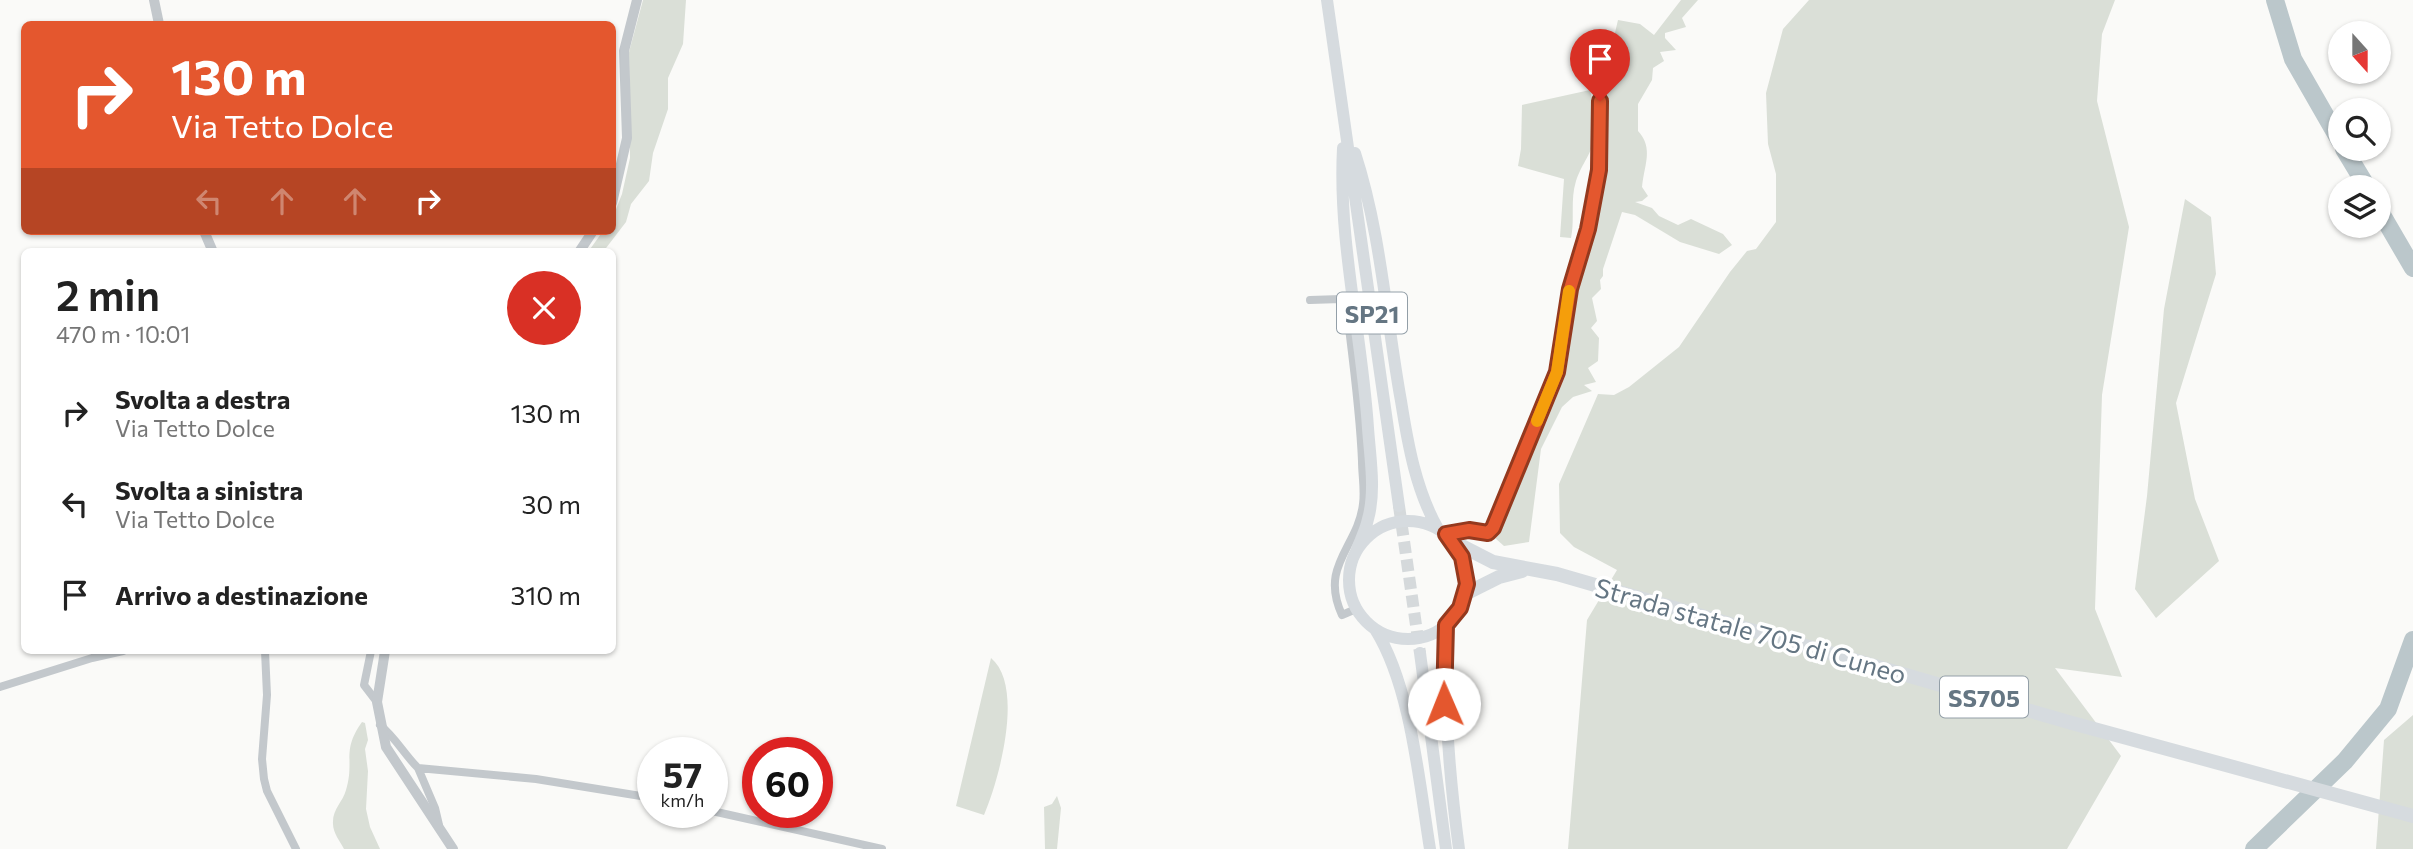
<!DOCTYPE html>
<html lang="it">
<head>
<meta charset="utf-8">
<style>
  body { margin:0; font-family:Commissioner,sans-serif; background:#f2f2f2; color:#222; height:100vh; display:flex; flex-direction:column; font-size:26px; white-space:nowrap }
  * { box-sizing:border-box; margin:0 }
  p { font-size:23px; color:#767676 }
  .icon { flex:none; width:38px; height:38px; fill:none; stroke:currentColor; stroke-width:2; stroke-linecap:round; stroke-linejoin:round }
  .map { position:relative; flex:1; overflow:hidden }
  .side { position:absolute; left:21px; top:248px; width:595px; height:406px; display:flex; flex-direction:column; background:#fff; border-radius:10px; box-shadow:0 2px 5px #0004 }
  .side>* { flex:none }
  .top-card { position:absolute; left:21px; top:21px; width:595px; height:214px; border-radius:10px; box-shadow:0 2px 5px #0004; background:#e4572e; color:#fff; overflow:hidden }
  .needle { width:46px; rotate:159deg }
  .fabs { position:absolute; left:2328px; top:21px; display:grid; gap:14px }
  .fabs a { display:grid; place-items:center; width:63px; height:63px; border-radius:50%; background:#fff; box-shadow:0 2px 5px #0004; font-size:35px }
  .speed { position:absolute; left:637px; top:737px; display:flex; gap:14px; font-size:35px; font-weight:700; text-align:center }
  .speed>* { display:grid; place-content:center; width:91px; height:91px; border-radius:50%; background:#fff; box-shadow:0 2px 5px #0004; line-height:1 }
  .speed small { font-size:18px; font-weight:400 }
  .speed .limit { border:10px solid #d22; background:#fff; color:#111 }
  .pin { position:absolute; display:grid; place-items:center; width:60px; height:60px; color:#fff; margin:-72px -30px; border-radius:50% 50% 50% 0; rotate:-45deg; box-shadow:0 0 7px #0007 }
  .pin .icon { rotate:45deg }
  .me { position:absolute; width:77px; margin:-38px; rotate:359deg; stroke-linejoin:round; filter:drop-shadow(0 0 5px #0008) }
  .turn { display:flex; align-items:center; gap:24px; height:147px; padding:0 35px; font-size:32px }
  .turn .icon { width:91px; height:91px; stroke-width:2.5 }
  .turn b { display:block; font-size:49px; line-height:60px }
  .lanes { display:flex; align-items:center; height:66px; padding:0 35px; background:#0003; justify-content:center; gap:35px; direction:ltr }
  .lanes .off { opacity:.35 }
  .round { display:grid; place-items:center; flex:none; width:74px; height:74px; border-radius:37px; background:#f2f2f2 }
  .summary { display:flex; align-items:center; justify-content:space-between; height:119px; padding:0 35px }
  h1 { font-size:42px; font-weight:600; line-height:52px }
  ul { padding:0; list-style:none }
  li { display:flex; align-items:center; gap:21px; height:91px; padding:0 35px }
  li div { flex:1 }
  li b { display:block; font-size:26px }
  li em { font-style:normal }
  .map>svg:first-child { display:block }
  .green { fill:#dadfd7 }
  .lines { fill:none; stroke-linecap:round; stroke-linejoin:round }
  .river { stroke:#bbc7cb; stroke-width:18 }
  .primary-tunnel { stroke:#d5d9db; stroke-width:12; stroke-dasharray:12 6; stroke-linecap:butt }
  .minor { stroke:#c3c8cc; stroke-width:8 }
  .tertiary { stroke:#c3c8cc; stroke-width:10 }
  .primary { stroke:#d6dbdf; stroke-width:12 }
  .trunk { stroke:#d6dbdf; stroke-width:14 }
  .route-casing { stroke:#94391e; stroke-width:18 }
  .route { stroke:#e4572e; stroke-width:12 }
  .slow { stroke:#f59e0b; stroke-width:12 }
  .labels { text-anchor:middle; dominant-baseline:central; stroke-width:7; stroke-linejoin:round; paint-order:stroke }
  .shield { fill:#fff; stroke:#939fa8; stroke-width:2 }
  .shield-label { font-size:24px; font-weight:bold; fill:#657683 }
  .street-label { font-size:26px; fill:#657683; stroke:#fff }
</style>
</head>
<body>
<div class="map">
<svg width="2413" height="849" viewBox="0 0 2413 849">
  <rect width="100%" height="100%" fill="#fafaf8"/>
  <path class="green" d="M643 0H686L683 44 668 78V109L653 153 649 181 631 204 626 222 603 252H588L603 231H612L613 217 622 194 630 158 629 52Z
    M1681 0H1698L1682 18 1686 27 1665 33V38L1676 50 1660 52 1664 61 1653 68 1652 80 1638 104V131C1654 148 1644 165 1642 187L1648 196 1642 201 1635 202 1652 208 1659 216 1678 225 1691 219 1723 234 1732 245 1719 254 1680 242 1635 215 1622 212 1603 269V276L1600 280 1601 289 1592 298 1597 321 1591 328 1599 338 1598 361 1588 368 1596 382 1584 385 1592 391 1573 397 1562 407 1541 449 1529 542 1504 546 1495 538 1542 419 1561 381 1575 283 1594 234 1606 154V131L1596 133C1592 154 1582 163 1576 181 1570 200 1575 219 1571 238L1560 237 1564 179 1518 166 1521 149 1522 105 1590 90 1595 113 1604 112 1608 91 1604 79 1618 20 1640 24 1654 35Z
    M1809 0H2115L2102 34 2097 101 2129 227 2102 395 2095 609 2122 677 2055 668 2121 756 2067 849H1568L1587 620 1617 570 1574 547 1560 533 1559 484 1598 394 1614 395 1629 387 1679 347 1730 272 1747 251 1756 249 1776 222V174L1768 144 1766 93 1783 29Z
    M2185 199 2211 217 2216 274 2176 403 2195 499 2219 561 2156 618 2135 589 2147 496 2164 309Z
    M991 658C1025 686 999 780 984 815L956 806Z
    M2413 715V849H2376L2384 740Z
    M362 722 365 723 368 740 365 749 368 771 366 809 370 827 380 849H344C340 841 333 833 333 824 332 809 343 802 346 790 355 761 341 751 362 722Z
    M1057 796 1061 808 1057 849H1045L1044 807 1052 804Z"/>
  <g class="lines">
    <path class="river" d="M2275 0 2293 59 2340 141
      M2344 149 2367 187
      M2378 208 2413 268
      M2254 849 2345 761 2388 709 2413 640"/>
    <path class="primary-tunnel" d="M1399 506 1420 653"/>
    <path class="minor" d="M1310 300 1341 299 1347 312C1353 361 1360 411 1362 461 1362 475 1365 490 1363 504 1358 547 1319 565 1342 615L1356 609
      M1446 534 1469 530 1487 532 1493 528 1557 372 1570 289 1588 229 1599 170 1600 78 1605 52
      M265 651 267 695 262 759 264 779 267 791 296 849
      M371 651 364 685 377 702
      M0 687 92 658 123 651
      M380 725C395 737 404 754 418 768L536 779 653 798
      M418 768 435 808 439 825
      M712 811 882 849"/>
    <path class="tertiary" d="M154 0 159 24
      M612 203 627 138 624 51 637 0
      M204 231 213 252
      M579 252 593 231
      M385 651 377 702 386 747 453 849"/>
    <path class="primary" d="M1327 0 1399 506
      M1343 148C1338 242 1362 335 1368 428 1370 457 1376 491 1368 519 1366 529 1361 539 1357 549
      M1355 153C1381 233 1386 318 1401 401 1408 445 1416 490 1438 529
      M1349 580a59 59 0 1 1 118 0a59 59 0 1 1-118 0Z
      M1446 625C1443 701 1449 774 1459 849
      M1375 629C1411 686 1419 782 1430 849
      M1420 653 1446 849"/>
    <path class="trunk" d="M1452 541 1493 562 1557 574 2072 723 2413 816
      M1465 594 1499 577 1522 571"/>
  </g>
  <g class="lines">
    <g class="route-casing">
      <path id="route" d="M1444 704 1446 625 1460 608 1467 584 1462 557 1446 534 1469 530 1488 533 1493 528 1557 372 1570 289 1588 229 1599 170 1600 101"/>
    </g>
    <use href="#route" class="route"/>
    <path class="slow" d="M1537 421 1557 372 1569 291"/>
  </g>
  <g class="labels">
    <g class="shield">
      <rect x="1337" y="292.5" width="70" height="41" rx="5"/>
      <rect x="1940" y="676.5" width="88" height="41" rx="5"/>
    </g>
    <g class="shield-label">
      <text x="1372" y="313">SP21</text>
      <text x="1984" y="697">SS705</text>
    </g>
    <g class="street-label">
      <text transform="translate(1751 630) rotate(16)">Strada statale 705 di Cuneo</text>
    </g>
  </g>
</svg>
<div class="fabs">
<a><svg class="needle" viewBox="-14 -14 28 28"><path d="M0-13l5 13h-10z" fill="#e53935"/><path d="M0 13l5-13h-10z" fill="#767676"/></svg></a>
<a><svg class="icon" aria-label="search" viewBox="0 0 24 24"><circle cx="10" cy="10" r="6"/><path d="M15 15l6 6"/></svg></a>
<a><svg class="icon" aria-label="layers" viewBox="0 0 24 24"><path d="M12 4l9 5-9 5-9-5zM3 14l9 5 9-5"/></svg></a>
</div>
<div class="speed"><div>57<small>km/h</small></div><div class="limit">60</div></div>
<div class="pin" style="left:1600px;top:101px;background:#d93025"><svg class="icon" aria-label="arrive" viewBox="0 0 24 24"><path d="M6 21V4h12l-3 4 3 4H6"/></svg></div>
<svg class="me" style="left:1444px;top:704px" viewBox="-20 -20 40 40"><circle r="19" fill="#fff"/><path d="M0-13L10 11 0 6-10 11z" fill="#e4572e"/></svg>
<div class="top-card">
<div class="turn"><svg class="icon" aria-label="right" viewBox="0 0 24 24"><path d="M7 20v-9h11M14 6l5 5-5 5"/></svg><div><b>130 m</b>Via Tetto Dolce</div></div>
<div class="lanes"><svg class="icon off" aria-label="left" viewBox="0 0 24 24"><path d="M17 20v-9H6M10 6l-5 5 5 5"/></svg><svg class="icon off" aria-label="ahead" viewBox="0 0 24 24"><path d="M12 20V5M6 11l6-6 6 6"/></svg><svg class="icon off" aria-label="ahead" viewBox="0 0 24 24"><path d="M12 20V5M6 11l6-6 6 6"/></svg><svg class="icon" aria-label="right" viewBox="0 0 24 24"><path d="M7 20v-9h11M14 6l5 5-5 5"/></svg></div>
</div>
<section class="side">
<div class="summary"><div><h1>2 min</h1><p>470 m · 10:01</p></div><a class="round" style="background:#d93025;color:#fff"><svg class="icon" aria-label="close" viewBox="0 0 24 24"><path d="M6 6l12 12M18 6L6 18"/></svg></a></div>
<ul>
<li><svg class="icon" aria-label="right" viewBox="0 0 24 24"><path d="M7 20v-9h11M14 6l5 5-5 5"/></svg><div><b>Svolta a destra</b><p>Via Tetto Dolce</p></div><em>130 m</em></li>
<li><svg class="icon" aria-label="left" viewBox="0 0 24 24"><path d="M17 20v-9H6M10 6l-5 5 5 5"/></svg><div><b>Svolta a sinistra</b><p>Via Tetto Dolce</p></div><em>30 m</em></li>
<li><svg class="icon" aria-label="arrive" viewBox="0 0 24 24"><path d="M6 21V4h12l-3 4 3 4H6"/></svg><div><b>Arrivo a destinazione</b></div><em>310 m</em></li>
</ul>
</section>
</div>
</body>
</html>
